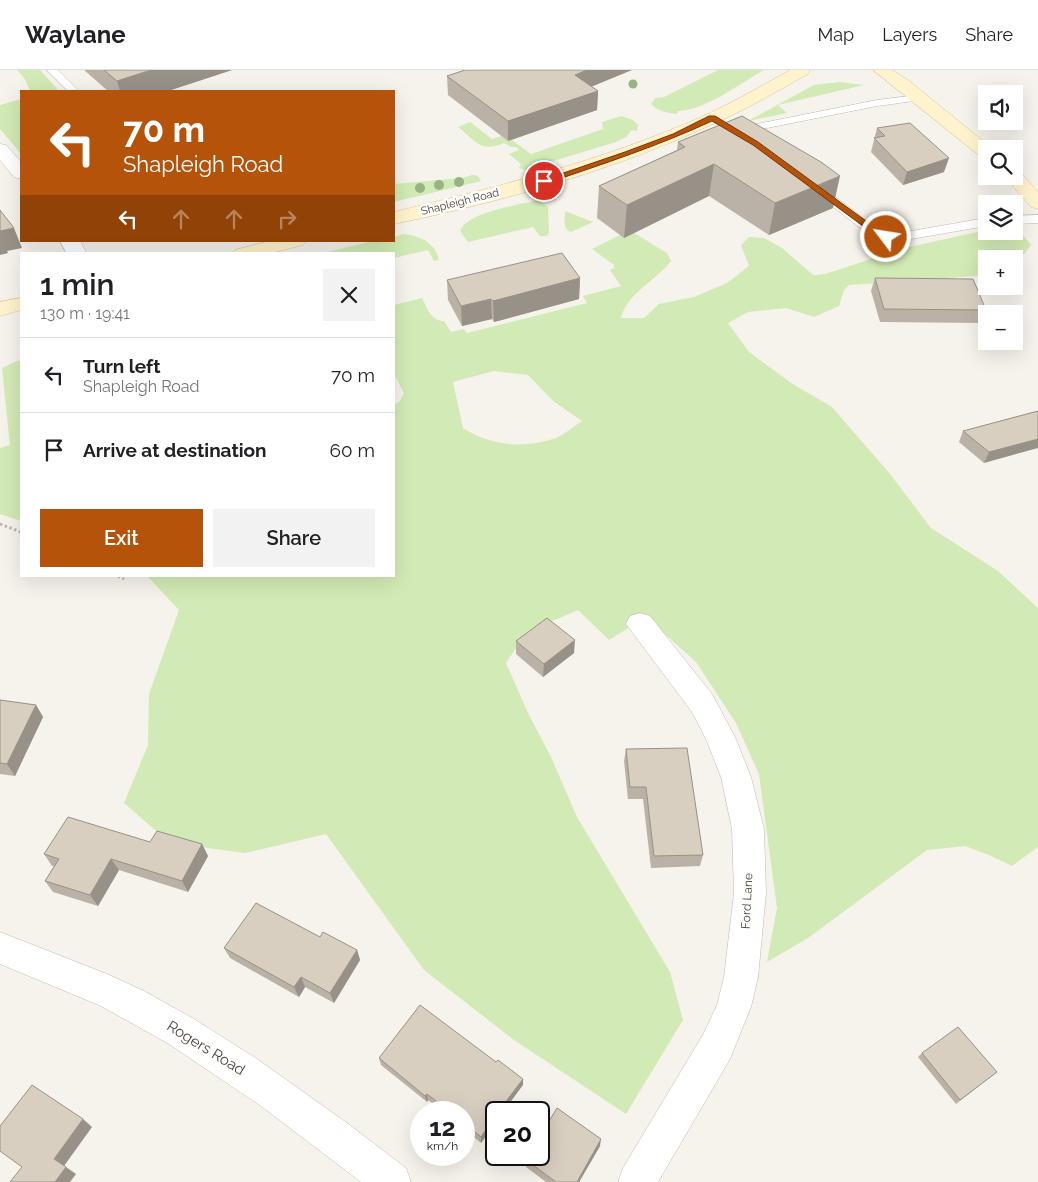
<!DOCTYPE html>
<html lang="en">
<head>
<meta charset="utf-8">
<style>
  body { margin:0; font-family:Raleway,sans-serif; background:#f2f2f2; color:#202124; height:100vh; display:flex; flex-direction:column; font-size:19px; white-space:nowrap }
  * { box-sizing:border-box; margin:0 }
  p { font-size:16px; color:#757577 }
  .icon { flex:none; width:28px; height:28px; fill:none; stroke:currentColor; stroke-width:2; stroke-linecap:round; stroke-linejoin:round }
  .map { position:relative; flex:1; overflow:hidden }
  .drawer { position:absolute; left:20px; top:182px; width:375px; height:325px; display:flex; flex-direction:column; background:#fff; border-radius:0px; box-shadow:0 5px 20px #0002 }
  .drawer>* { flex:none }
  .top-card { position:absolute; left:20px; top:20px; width:375px; height:152px; border-radius:0px; box-shadow:0 5px 20px #0002; background:#b45309; color:#fff; overflow:hidden }
  .tools { position:absolute; left:978px; top:15px; display:grid; gap:10px }
  .tools a { display:grid; place-items:center; width:45px; height:45px; border-radius:0px; background:#fff; box-shadow:0 5px 20px #0002; font-size:25px }
  .speed { position:absolute; left:410px; top:1031px; display:flex; gap:10px; font-size:25px; font-weight:700; text-align:center }
  .speed>* { display:grid; place-content:center; width:65px; height:65px; border-radius:50%; background:#fff; box-shadow:0 5px 20px #0002; line-height:1 }
  .speed small { font-size:12px; font-weight:400 }
  .speed .limit { border:2px solid #111; border-radius:8px; background:#fff; color:#111 }
  .pin { position:absolute; display:grid; place-items:center; width:42px; height:42px; color:#fff; margin:-21px; border:2px solid #fff; border-radius:50%; box-shadow:0 1px 5px #0007 }
  .me { position:absolute; width:55px; margin:-28px; rotate:301deg; stroke-linejoin:round; filter:drop-shadow(0 0 4px #0008) }
  .turn { display:flex; align-items:center; gap:18px; height:105px; padding:0 20px; font-size:22px }
  .turn .icon { width:65px; height:65px; stroke-width:2.5 }
  .turn b { display:block; font-size:35px; line-height:42px }
  .lanes { display:flex; align-items:center; height:48px; padding:0 20px; background:#0003; justify-content:center; gap:25px; direction:ltr }
  .lanes .off { opacity:.35 }
  .round { display:grid; place-items:center; flex:none; width:52px; height:52px; border-radius:0px; background:#f2f2f2 }
  .summary { display:flex; align-items:center; justify-content:space-between; height:85px; padding:0 20px }
  h1 { font-size:30px; font-weight:600; line-height:38px }
  .action { display:flex; gap:10px; margin-top:auto; padding:10px 20px }
  .action a { flex:1; height:58px; border-radius:0px; background:#b45309; color:#fff; font-size:20px; font-weight:600; line-height:58px; text-align:center }
  .action a+a { background:#f2f2f2; color:#202124 }
  ul { padding:0; list-style:none }
  li { display:flex; align-items:center; gap:15px; height:75px; padding:0 20px; border-top:1px solid #e0e0e0 }
  li div { flex:1 }
  li b { display:block; font-size:19px }
  li em { font-style:normal }
  header { display:flex; align-items:center; gap:30px; box-sizing:border-box; height:70px; padding:0 25px; background:#fff; border-bottom:1px solid #e0e0e0 }
  header strong { font-size:24px }
  nav { display:flex; gap:28px; margin-inline-start:auto; font-size:18px }
  .map>svg:first-child { display:block }
  .green { fill:#d2eab5; fill-rule:evenodd }
  .lines { fill:none; stroke-linecap:round; stroke-linejoin:round }
  .service-casing { stroke:#c2bbae; stroke-width:1 }
  .minor-casing { stroke:#c2bbae; stroke-width:1 }
  .tertiary-casing { stroke:#c2bbae; stroke-width:1 }
  .secondary-casing { stroke:#d6c79b; stroke-width:1 }
  .path { stroke:#c4b79f; stroke-width:3; stroke-dasharray:2.5 2.5; stroke-linecap:butt }
  .service { fill:#fff; fill-rule:evenodd }
  .minor { fill:#fff; fill-rule:evenodd }
  .tertiary { fill:#fff; fill-rule:evenodd }
  .secondary { fill:#fff3cd; fill-rule:evenodd }
  .tree { fill:#97b381 }
  .wall { fill:#bab2a6 }
  .shaded-wall { fill:#979187 }
  .building { fill:#d8cfc1; stroke:#979187 }
  .route { fill:#b45309; stroke:#753606 }
  .labels { text-anchor:middle; dominant-baseline:central; stroke-width:5; stroke-linejoin:round; paint-order:stroke }
  .far-street-label { font-size:11px; fill:#4b4439; stroke:#fff }
  .street-label { font-size:12px; fill:#4b4439; stroke:#fff }
  .near-street-label { font-size:15px; fill:#4b4439; stroke:#fff }
</style>
</head>
<body>
<header>
<strong>Waylane</strong>
<nav><a>Map</a><a>Layers</a><a>Share</a></nav>
</header>
<div class="map">
<svg width="1038" height="1112" viewBox="0 0 1038 1112">
  <rect width="100%" height="100%" fill="#f6f3ec"/>
  <path class="green" d="M17 0H40L59 21H30L25 9Z
    M718 0H764C739 14 706 40 678 41L677 44C667 43 658 41 651 34L655 28 664 27Z
    M840 12 864 15 778 35 787 43 748 51 814 15Z
    M21 29V84L0 59V35Z
    M621 46 633 50 638 55 637 61 632 60 626 67 616 72 524 100 519 98 521 94 509 84 519 80 516 77H511L504 73C480 83 476 71 458 57L470 52 492 69 502 66 508 71 512 70 531 84 603 59 602 52Z
    M473 105 478 106 481 111 394 132V114L461 108Z
    M538 130 548 137 549 163 547 166H540L533 157 468 172 460 161C467 142 519 135 538 130Z
    M565 141 593 152 571 162C562 160 565 148 565 141Z
    M986 160V161H1020L1031 175 1018 192 1014 193V189H986V202L976 206 849 215 844 220 839 236 814 247 786 238 748 242 728 253 749 282 791 313 832 337 890 404 931 458 998 501 1038 538V777L1012 796 989 785 965 776 927 780 808 868 767 892 777 838 759 704 736 653 696 592 646 547 609 570 578 540 527 562 506 593 528 643 551 687 577 747 670 902 683 950 626 1044 514 970 424 900 326 764 245 783 170 773 124 733 148 675 149 624 179 540 147 506H394V335L400 331 404 323 394 304V235L422 228C427 238 431 251 444 251L451 262 464 259 467 263 587 233 583 226 621 216 610 200 614 198V195L592 179 620 165 624 167 634 163 667 183 671 191C656 211 627 223 621 248H644L659 234 694 227 727 213 749 196 741 175 749 167 764 168 782 178 813 205 825 204 905 178ZM494 301 528 305 553 331 582 351C574 356 565 364 556 368 525 379 490 376 463 358L453 312Z
    M403 164C420 166 435 172 439 190L434 191 428 180 394 188V184H319L373 171H394V167Z
    M19 290 21 297V451L0 444V378L10 375 2 298Z"/>
  <g class="lines">
    <g class="service-casing">
      <path id="service" d="M47 0H58L79 21H68Z
        M918 25 923 28 922 30 877 36 737 64 731 61 737 58 877 30Z
        M816 114 820 115 868 152 894 164 986 148V156L894 172 880 168 859 157 812 121 810 118 812 115Z
        M1038 145V153L1014 154V146Z"/>
    </g>
    <g class="minor-casing">
      <path id="minor" d="M0 74 6 75 21 92V109L14 107 0 90Z
        M60 171H80L87 184H67Z
        M640 543 650 546 712 624 735 667 751 707 764 759 766 823 758 907 751 937 730 989 658 1112H618L623 1098 704 963 717 935 724 907 734 823 732 759 721 707 706 669 692 642 626 554 630 546Z"/>
    </g>
    <g class="tertiary-casing">
      <path id="tertiary" d="M0 862 107 904 144 921 194 949 257 989 347 1053 406 1098 411 1112H361L261 1036 169 974 101 936 0 894Z"/>
    </g>
    <g class="secondary-casing">
      <path id="secondary" d="M790 0H810L808 4C776 22 745 40 711 55 611 101 501 132 394 154V142C497 117 601 91 699 48 730 34 760 17 790 0Z
        M873 0H892L908 10 993 79H986V87L980 86Z
        M1014 101 1020 102 1038 122V139L1031 137 1004 106H1014Z
        M270 171H306L303 175 268 184H232L235 180Z
        M21 228V240L0 246V232Z"/>
    </g>
    <path class="path" d="M0 454 21 462
      M118 506 124 509"/>
    <use href="#service" class="service"/>
    <use href="#minor" class="minor"/>
    <use href="#tertiary" class="tertiary"/>
    <use href="#secondary" class="secondary"/>
  </g>
  <g class="tree">
    <circle cx="633" cy="14" r="4.5"/>
    <circle cx="459" cy="112" r="5"/>
    <circle cx="439" cy="115" r="5"/>
    <circle cx="420" cy="118" r="5"/>
  </g>
  <path class="wall" d="M84 0H232L168 21H108Z
    M447 6 592 17 598 21 597 40 508 71 448 25Z
    M877 58 944 102 903 115 871 82Z
    M678 72 833 138 769 165 709 126 624 168 597 148 599 116 677 80Z
    M580 208 579 229 494 252 492 249 462 256 448 230 447 210Z
    M875 208 986 240 981 253 880 252 871 221Z
    M1038 341 984 393 959 372 963 361Z
    M516 571 574 583 543 607 516 584Z
    M0 630 36 635 43 647 15 706 0 704Z
    M626 679 703 785 700 796 651 798 643 729H628L624 691Z
    M150 772 202 774 208 786 188 822 119 800 98 836 53 822 45 811 54 796H52L44 784Z
    M320 867 357 880 360 890 334 933 305 917 299 927 230 888 224 878Z
    M922 983 997 1002 956 1034 918 987Z
    M379 988 496 992 523 1009V1015L496 1042V1052L481 1073 464 1059V1042H444L428 1030 427 1032 381 995Z
    M600 1076 579 1112H546L526 1097V1090Z"/>
  <path class="shaded-wall" d="M151 0H232L168 21H120L117 11Z
    M587 0H632L574 24 575 5Z
    M598 21 597 40 508 71V51Z
    M949 88 944 102 903 115 907 102Z
    M714 94 709 126 624 168 627 135Z
    M840 106 833 138 769 165 775 133Z
    M14 158 22 178 7 181 8 183 0 185V161Z
    M580 208 579 229 494 252 493 231Z
    M491 229 492 249 462 256 461 236Z
    M1038 369V378L984 393 989 382Z
    M575 570 574 583 543 607 544 594Z
    M36 635 43 647 15 706 7 694Z
    M202 774 208 786 188 822 182 811Z
    M111 789 119 800 98 836 90 825Z
    M357 880 360 890 334 933 330 923Z
    M301 907 305 917 299 927 294 917Z
    M523 1009V1015L503 1042H498Z
    M427 1024 428 1030 427 1032 425 1026Z
    M496 1045V1052L481 1073V1067Z
    M83 1049 92 1057 64 1096 54 1089Z
    M601 1069 600 1076 579 1112H577Z
    M66 1097 76 1104 70 1112H55Z"/>
  <path class="building" d="M104 0H151L117 11Z
    M465 0H587L575 5 598 21 508 51 447 6Z
    M742 46 821 92 840 106 775 133 714 94 627 135 599 116 685 77 678 72Z
    M910 53 949 88 907 102 874 68 885 66 877 58Z
    M0 140 14 158 0 161Z
    M562 183 580 208 493 231 491 229 461 236 447 210Z
    M875 208 973 209 986 240 884 239Z
    M1038 341V369L989 382 963 361Z
    M547 548 575 570 544 594 516 571Z
    M0 630 36 635 7 694 0 693Z
    M687 678 703 785 654 786 646 717H630L626 679Z
    M68 747 150 772 157 761 202 774 182 811 111 789 90 825 45 811 59 789 44 784Z
    M256 833 320 867 323 862 357 880 330 923 301 907 294 917 224 878Z
    M420 935 496 992 498 990 523 1009 498 1042H496V1045L481 1067 464 1053V1042H450L427 1024 425 1026 379 988Z
    M958 957 997 1002 960 1030 922 983Z
    M32 1015 83 1049 54 1089 66 1097 55 1112H10L22 1097 0 1081V1056Z
    M557 1038 601 1069 577 1112H556L526 1090 529 1085H539V1068Z"/>
  <path class="route" d="M709 46H715L758 72 877 159 890 167 886 169 871 162 753 75 712 51C658 76 603 94 547 113L540 111 625 82 673 64Z"/>
  <g class="labels">
    <g class="far-street-label">
      <text transform="translate(460 132) rotate(-14)">Shapleigh Road</text>
    </g>
    <g class="street-label">
      <text transform="translate(747 831) rotate(-87)">Ford Lane</text>
    </g>
    <g class="near-street-label">
      <text transform="translate(206 978) rotate(32)">Rogers Road</text>
    </g>
  </g>
</svg>
<div class="tools">
<a><svg class="icon" aria-label="sound" viewBox="0 0 24 24"><path d="M4 9h4l5-4v14l-5-4H4zM17 9q2 3 0 6"/></svg></a>
<a><svg class="icon" aria-label="search" viewBox="0 0 24 24"><circle cx="10" cy="10" r="6"/><path d="M15 15l6 6"/></svg></a>
<a><svg class="icon" aria-label="layers" viewBox="0 0 24 24"><path d="M12 4l9 5-9 5-9-5zM3 14l9 5 9-5"/></svg></a>
<a>+</a>
<a>−</a>
</div>
<div class="speed"><div>12<small>km/h</small></div><div class="limit">20</div></div>
<div class="pin" style="left:544px;top:111px;background:#d93025"><svg class="icon" aria-label="arrive" viewBox="0 0 24 24"><path d="M6 21V4h12l-3 4 3 4H6"/></svg></div>
<svg class="me" style="left:886px;top:167px" viewBox="-20 -20 40 40"><circle r="17" fill="#b45309" stroke="#fff" stroke-width="3"/><path d="M0-11L8 9 0 5-8 9z" fill="#fff"/></svg>
<div class="top-card">
<div class="turn"><svg class="icon" aria-label="left" viewBox="0 0 24 24"><path d="M17 20v-9H6M10 6l-5 5 5 5"/></svg><div><b>70 m</b>Shapleigh Road</div></div>
<div class="lanes"><svg class="icon" aria-label="left" viewBox="0 0 24 24"><path d="M17 20v-9H6M10 6l-5 5 5 5"/></svg><svg class="icon off" aria-label="ahead" viewBox="0 0 24 24"><path d="M12 20V5M6 11l6-6 6 6"/></svg><svg class="icon off" aria-label="ahead" viewBox="0 0 24 24"><path d="M12 20V5M6 11l6-6 6 6"/></svg><svg class="icon off" aria-label="right" viewBox="0 0 24 24"><path d="M7 20v-9h11M14 6l5 5-5 5"/></svg></div>
</div>
<section class="drawer">
<div class="summary"><div><h1>1 min</h1><p>130 m · 19:41</p></div><a class="round"><svg class="icon" aria-label="close" viewBox="0 0 24 24"><path d="M6 6l12 12M18 6L6 18"/></svg></a></div>
<ul>
<li><svg class="icon" aria-label="left" viewBox="0 0 24 24"><path d="M17 20v-9H6M10 6l-5 5 5 5"/></svg><div><b>Turn left</b><p>Shapleigh Road</p></div><em>70 m</em></li>
<li><svg class="icon" aria-label="arrive" viewBox="0 0 24 24"><path d="M6 21V4h12l-3 4 3 4H6"/></svg><div><b>Arrive at destination</b></div><em>60 m</em></li>
</ul>
<div class="action"><a>Exit</a><a>Share</a></div>
</section>
</div>
</body>
</html>
